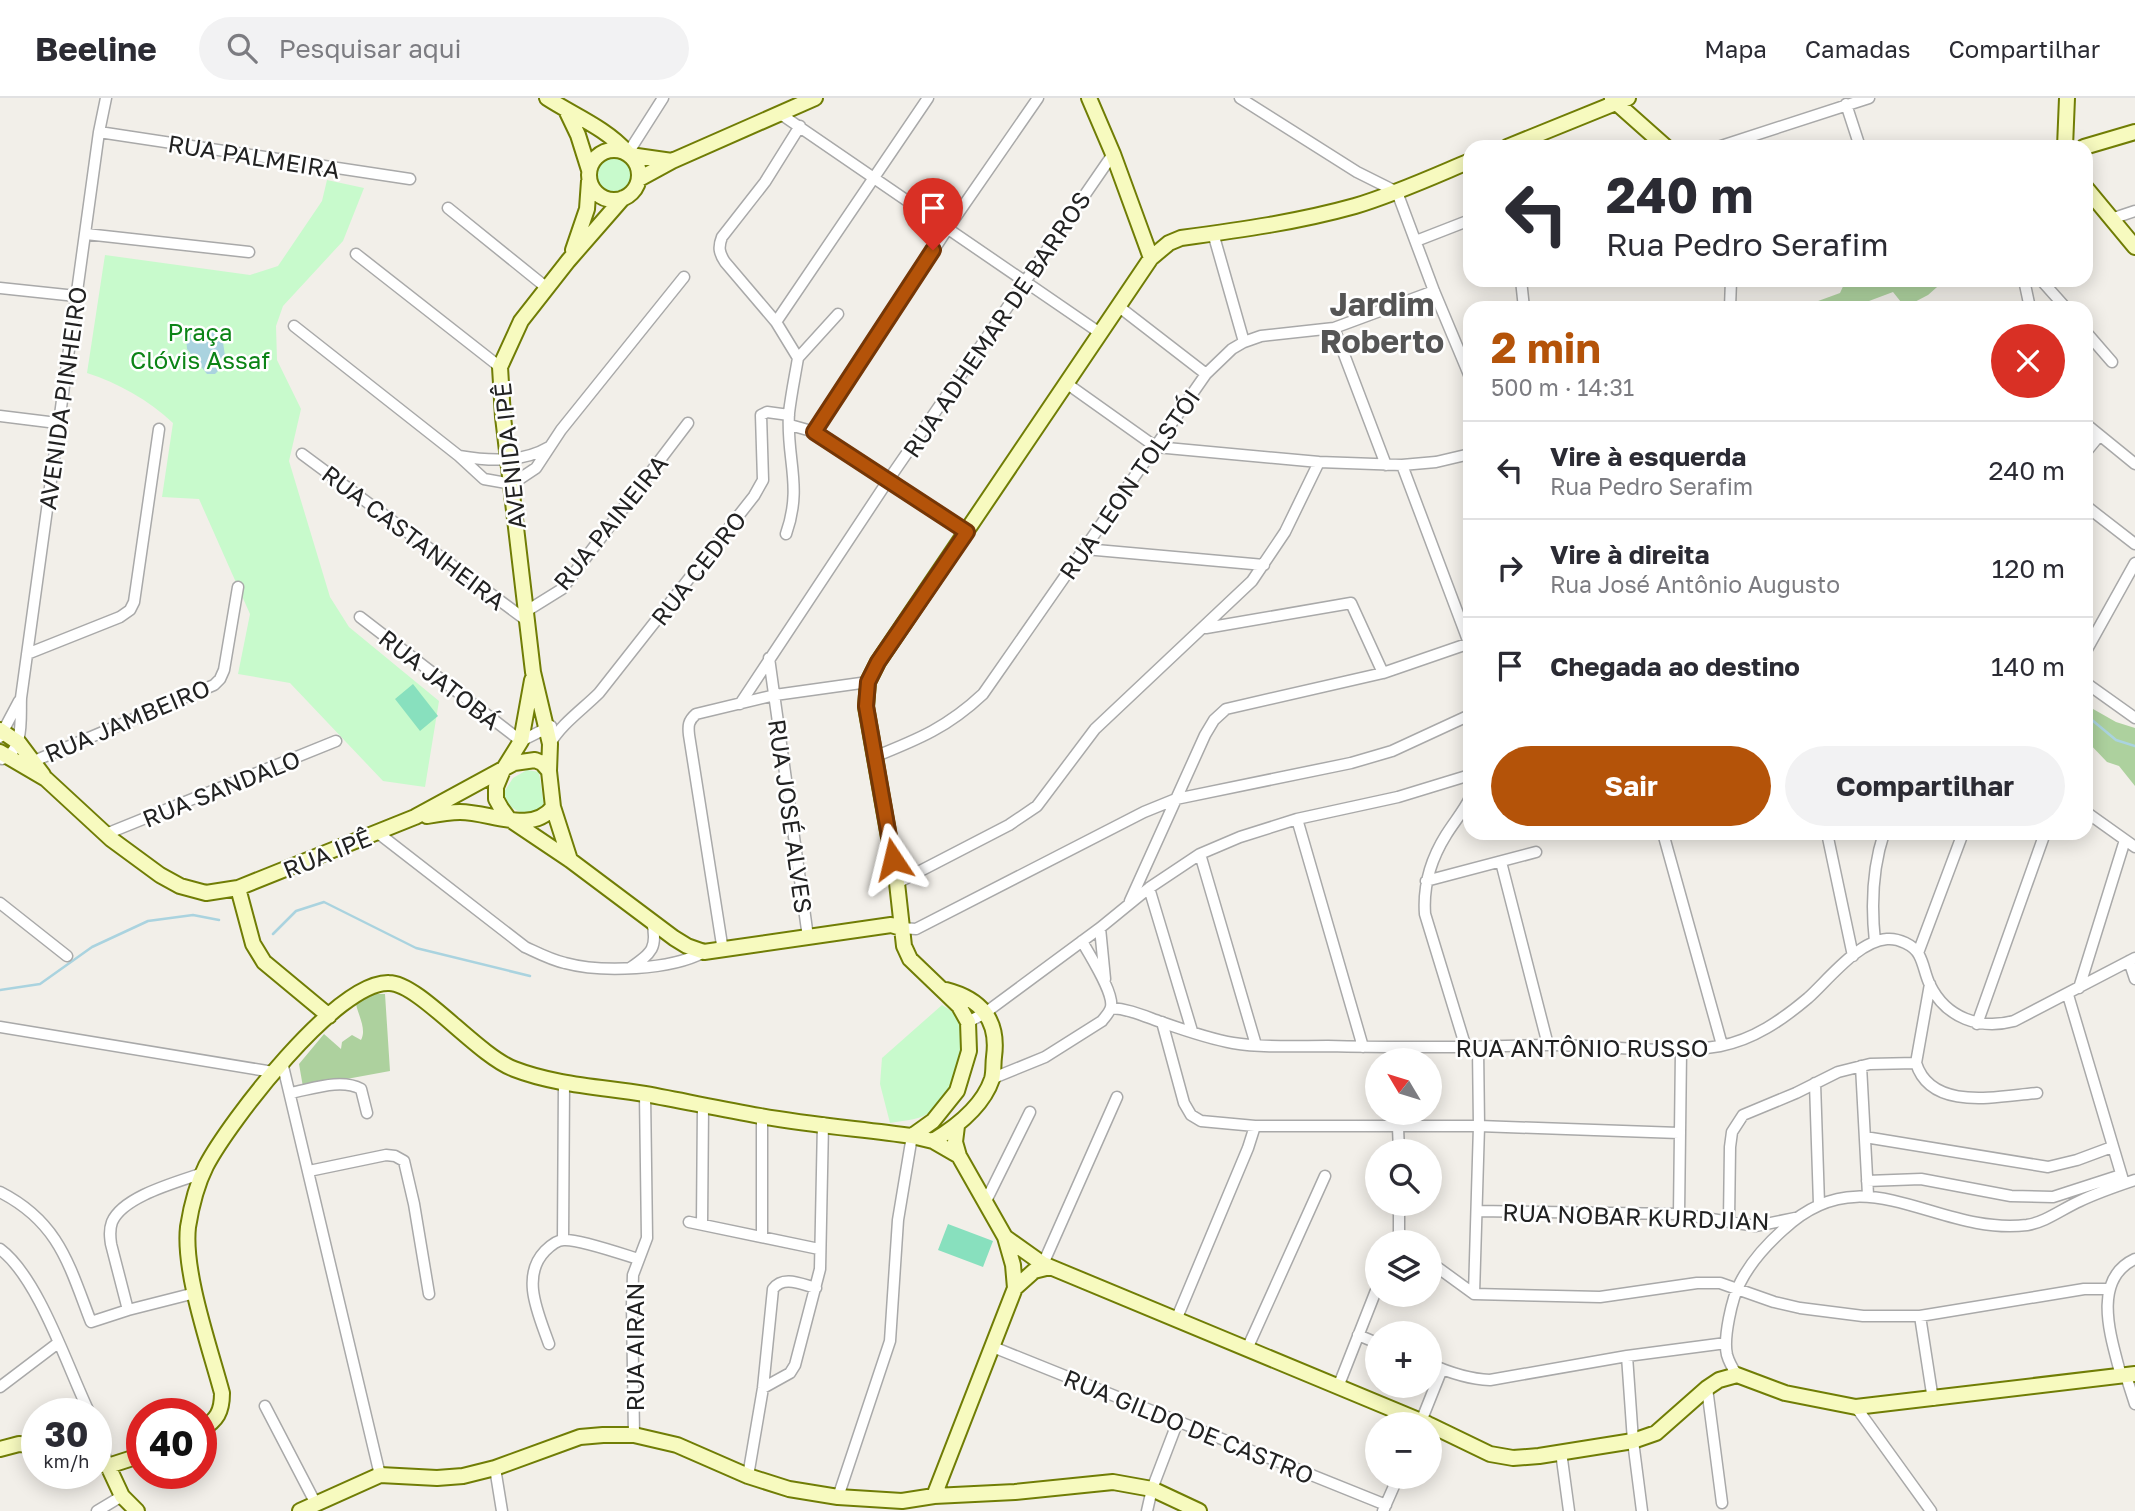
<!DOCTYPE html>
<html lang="pt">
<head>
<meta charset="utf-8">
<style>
  body { margin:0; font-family:"Golos Text",sans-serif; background:#f2f2f3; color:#2b2b33; height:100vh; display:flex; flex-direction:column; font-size:26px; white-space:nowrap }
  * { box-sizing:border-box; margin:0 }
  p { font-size:23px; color:#7c7c81 }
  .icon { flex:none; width:38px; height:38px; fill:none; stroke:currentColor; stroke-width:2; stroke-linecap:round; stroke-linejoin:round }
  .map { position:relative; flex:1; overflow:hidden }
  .sheet { position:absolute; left:1463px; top:203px; width:630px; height:539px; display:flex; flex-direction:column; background:#fff; border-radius:21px; box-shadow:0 4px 18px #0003 }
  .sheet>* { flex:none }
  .hud { position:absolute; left:1463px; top:42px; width:630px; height:147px; border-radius:21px; box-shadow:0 4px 18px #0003; background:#fff; color:#2b2b33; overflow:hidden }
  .needle { width:46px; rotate:308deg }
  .fabs { position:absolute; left:1365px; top:950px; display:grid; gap:14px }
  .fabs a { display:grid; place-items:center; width:77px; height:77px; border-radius:50%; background:#fff; box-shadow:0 4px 18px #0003; font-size:35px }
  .speed { position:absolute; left:21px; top:1300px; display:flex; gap:14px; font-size:35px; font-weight:700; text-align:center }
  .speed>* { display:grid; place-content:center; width:91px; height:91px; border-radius:50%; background:#fff; box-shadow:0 4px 18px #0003; line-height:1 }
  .speed small { font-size:18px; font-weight:400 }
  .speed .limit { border:10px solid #d22; background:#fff; color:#111 }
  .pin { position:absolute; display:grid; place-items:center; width:60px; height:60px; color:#fff; margin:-72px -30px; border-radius:50% 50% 50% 0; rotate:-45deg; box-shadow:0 0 7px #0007 }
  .pin .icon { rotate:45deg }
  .me { position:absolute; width:77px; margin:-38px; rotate:350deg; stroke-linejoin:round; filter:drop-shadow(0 0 5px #0008) }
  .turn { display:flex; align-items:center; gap:24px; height:147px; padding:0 28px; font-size:32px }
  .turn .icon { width:91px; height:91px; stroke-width:2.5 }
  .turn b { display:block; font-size:49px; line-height:60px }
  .round { display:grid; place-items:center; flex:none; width:74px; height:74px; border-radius:37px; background:#f2f2f3 }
  .summary { display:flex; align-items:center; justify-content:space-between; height:119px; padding:0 28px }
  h1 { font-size:42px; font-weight:700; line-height:52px; color:#b45309 }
  .button { display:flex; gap:14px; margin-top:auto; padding:14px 28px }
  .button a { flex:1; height:80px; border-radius:42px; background:#b45309; color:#fff; font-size:28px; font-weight:700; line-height:80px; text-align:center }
  .button a+a { background:#f2f2f3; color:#2b2b33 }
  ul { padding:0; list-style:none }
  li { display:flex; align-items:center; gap:21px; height:98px; padding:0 28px; border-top:2px solid #e1e1e2 }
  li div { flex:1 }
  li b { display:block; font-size:26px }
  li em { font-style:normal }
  header { display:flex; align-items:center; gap:42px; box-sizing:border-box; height:98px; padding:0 35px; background:#fff; border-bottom:2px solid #e1e1e2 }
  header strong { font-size:33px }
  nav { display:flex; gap:38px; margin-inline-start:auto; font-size:24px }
  .search { width:490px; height:63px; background:#f2f2f3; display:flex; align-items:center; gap:18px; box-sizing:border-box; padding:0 24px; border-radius:38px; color:#7c7c81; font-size:26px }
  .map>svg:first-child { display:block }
  .forest { fill:#add19e }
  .park { fill:#c8facc }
  .pitch { fill:#88e0be }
  .water { fill:#aad3df }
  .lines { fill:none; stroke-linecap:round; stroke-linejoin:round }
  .stream { stroke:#aad3df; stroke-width:2.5 }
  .street-casing { stroke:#a9a9a9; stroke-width:13 }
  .secondary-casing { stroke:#707d05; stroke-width:18 }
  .street { stroke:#fff; stroke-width:10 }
  .secondary { stroke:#f7fabf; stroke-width:14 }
  .route-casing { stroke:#753606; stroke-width:18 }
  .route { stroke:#b45309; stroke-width:12 }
  .labels { text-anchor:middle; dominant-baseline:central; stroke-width:5; stroke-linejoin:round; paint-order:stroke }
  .street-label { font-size:24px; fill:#222; stroke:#fff }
  .park-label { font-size:24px; fill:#0c8416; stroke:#fff }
  .district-label { font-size:32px; font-weight:bold; fill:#555; stroke:#fff }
</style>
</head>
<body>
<header>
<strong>Beeline</strong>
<div class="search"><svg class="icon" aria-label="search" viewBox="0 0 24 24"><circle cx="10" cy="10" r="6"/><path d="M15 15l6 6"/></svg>Pesquisar aqui</div>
<nav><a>Mapa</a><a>Camadas</a><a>Compartilhar</a></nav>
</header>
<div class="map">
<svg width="2135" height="1413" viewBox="0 0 2135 1413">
  <rect width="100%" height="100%" fill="#f2efe9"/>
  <path class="forest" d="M1846 182H1945L1928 197 1905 209 1893 194 1869 203 1860 210H1799L1840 195Z
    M2086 607 2116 624 2135 630V688L2119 668 2107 664 2086 642Z
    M369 896H385L390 973 303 989 299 966 324 936 341 951 342 944 352 937 361 942C367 931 358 917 356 906Z"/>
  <path class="park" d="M592 78a21 21 0 1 1 42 0a21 21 0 1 1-42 0Z
    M327 82 364 90 343 143 283 208 276 228 277 262 301 311 289 363 330 499 349 529 439 603 425 689 383 683 290 585 238 576 250 516 199 401 162 399 173 325C149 302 118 285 87 275L105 157 250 177 278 168 322 103Z
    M527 672 539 674 544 709 531 718C518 714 505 709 504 694L513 680Z
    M942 907C948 911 956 915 958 921 970 949 952 999 927 1016 918 1022 901 1023 890 1025L880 986 882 960Z"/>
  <path class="pitch" d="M413 586 438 618 420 633 395 601Z
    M948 1126 993 1143 983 1169 938 1152Z"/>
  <path class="water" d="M214 233 222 237 226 265 215 276H207L187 251 186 237Z"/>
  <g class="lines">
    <path class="stream" d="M2086 617 2116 642 2135 648
      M273 836 296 813 324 804 416 850 530 878
      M0 892 40 886 92 849 148 823 193 817 219 822"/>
    <g class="street-casing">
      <path id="street" d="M1240 0 1357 74 1397 94 1434 193 1470 279
        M1846 6 1860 49
        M779 15 1100 235
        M99 34 410 81
        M1718 49 1869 0
        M628 55 663 0
        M448 110 547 190
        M2111 121 2135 113
        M1213 135 1244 244
        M86 136 249 154
        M1416 143 1470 122
        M356 156 500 269
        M1521 182 1524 210
        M2024 182 2030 210
        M2041 182 2066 210
        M0 190 76 198
        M1118 208 1206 276
        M1730 210 1731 182
        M776 224 928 0
        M294 228 459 358 484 381 512 386 536 370 561 332 684 179
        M1334 230 1386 367
        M2086 234 2112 264
        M798 260 838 216
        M1066 285 1156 349 1319 364 1402 367 1436 364 1470 356
        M0 318 57 325
        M2086 326 2135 366
        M790 327 815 334 967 434
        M815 334 948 130 1038 0
        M2086 354 2099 338
        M302 356 526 522
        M459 358C489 363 522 365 549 349
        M1402 367 1469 545
        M2086 408 2135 446
        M786 436C803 388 786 361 789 315 791 297 795 278 798 260L776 224 725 164C719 155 718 149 722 139L765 84 800 28
        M1085 451 1264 467
        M525 514 562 491 688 325
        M360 519 521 643 551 628
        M1206 530 1351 505 1383 575
        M2086 553 2135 465
        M27 556 120 519 130 512 134 504 159 331
        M769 560 808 839
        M2086 585 2135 620
        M740 606 887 384 1113 56
        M0 639 19 603
        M550 646C560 627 583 611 599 595L754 398 763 382 761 317 767 314 789 317
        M874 659C919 641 948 629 983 596L1206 276 1232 251 1244 244 1261 238 1334 230 1434 193
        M2 661C25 653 20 619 21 600L99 34 106 0
        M29 667 34 663 214 587 220 581 224 572 238 489
        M2086 714 2135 749
        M1297 721 1363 949
        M378 735 525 849C538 855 551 862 565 865 602 875 671 872 704 854
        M1663 735 1722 947
        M1827 735 1853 858
        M106 736 336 643
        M1200 756 1256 947
        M1501 764 1548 947
        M1426 783 1536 754
        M897 785 1009 727 1037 708 1095 631 1252 483 1285 434 1319 364
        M1149 790 1192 933
        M1130 803 1205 637 1214 622 1226 611 1383 575 1470 545
        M0 805 67 858
        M901 830 916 831 1144 714 1176 701 1351 665 1392 653 1470 617
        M1100 830 1105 881
        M1875 844C1871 807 1872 771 1884 735
        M723 853 689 637C688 628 688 623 696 616L775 597 868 584
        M1918 855 1963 735
        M2129 863 2135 881
        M630 870C652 855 658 850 652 823
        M1930 886 1916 965C1931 1014 1998 998 2037 995
        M2079 890 2125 742
        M2068 897 2123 1082
        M1111 910C1129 911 1144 918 1161 924 1184 932 1209 941 1233 945 1263 950 1297 948 1328 948 1401 950 1473 949 1545 947 1604 946 1662 958 1720 948 1753 942 1782 922 1808 900 1828 882 1858 843 1887 841 1898 840 1914 847 1919 857 1924 866 1925 877 1930 887 1946 920 1980 932 2014 923L2135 860
        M968 924 985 915 1100 830 1149 790 1200 756 1240 739 1297 721 1398 699 1470 677
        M1162 924 1184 1005 1191 1017 1201 1023 1255 1028H1479L1679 1035
        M1977 926 2045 735
        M0 929 273 974
        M1466 950 1425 816C1423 788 1431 761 1446 737 1454 724 1463 714 1470 700
        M282 964 380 1377
        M1861 968 1868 1097
        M991 981 1045 959 1102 923C1105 919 1110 914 1111 909 1114 894 1089 857 1082 843
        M1815 985 1819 1106
        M290 995C312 991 341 980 361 991L367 1015
        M762 1018V1138
        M1398 1029 1399 1054
        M1865 1039 2048 1069 2077 1062 2112 1049
        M309 1073 386 1057 395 1058 404 1063 414 1106 429 1196
        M1867 1083 1921 1081 2011 1098 2053 1099 2121 1077
        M0 1094C59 1124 69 1167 91 1224L128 1212 195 1195
        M985 1105 1030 1014
        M1477 1113 1679 1116 1756 1128 1795 1120
        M1679 1116 1681 953
        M1729 1123 1730 1049 1732 1034 1743 1017 1796 995 1838 974 1870 966 1916 965
        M689 1124 819 1151
        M702 1126 703 1007
        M563 1142 564 984
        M1396 1144 1399 1135V1106
        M0 1151C39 1180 68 1271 90 1316
        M1430 1164 1474 1196 1600 1199 1697 1185H1720L1774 1204 1800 1210 1863 1218H1920L2084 1191H2109
        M1043 1166 1117 999
        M1474 1196 1479 1028 1478 950
        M128 1212 111 1146C110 1139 109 1132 112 1124 123 1098 178 1084 203 1075
        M1920 1218 1933 1302
        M1176 1222 1248 1050 1255 1028
        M1358 1237 1377 1245
        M549 1246C539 1217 520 1179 545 1153 550 1148 557 1142 564 1142 579 1141 622 1156 638 1161
        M993 1249 1386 1407
        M1247 1251 1325 1078
        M1627 1258 1633 1343 1642 1413
        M1430 1266C1450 1275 1468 1281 1490 1282L1627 1258 1726 1245
        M1737 1277C1733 1271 1729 1264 1727 1257 1723 1240 1732 1200 1740 1185 1751 1163 1766 1147 1784 1131 1865 1055 1935 1138 2027 1127 2046 1124 2062 1111 2080 1103 2097 1095 2117 1088 2135 1082
        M2121 1278C2112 1242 2090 1182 2135 1161
        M2126 1278 2135 1306
        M0 1289 58 1245
        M1338 1289 1377 1190
        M763 1290 790 1275 795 1267 820 1171 823 1025
        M1707 1290 1722 1405
        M265 1308 316 1406
        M1856 1309 1931 1413
        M1420 1326 1442 1271
        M96 1327 108 1368
        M634 1337 632 1207 633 1177 647 1140 645 996
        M1561 1354 1569 1413
        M495 1370 502 1413
        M748 1378 763 1290 773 1191C783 1177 801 1186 816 1190
        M838 1399 890 1243 898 1122 912 1038
        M97 1413 122 1398
        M1147 1413 1152 1391 1178 1323
        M1383 1413 1398 1379"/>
    </g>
    <g class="secondary-casing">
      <path id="secondary" d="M547 0C573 17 606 30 627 54
        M1089 0 1113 56 1151 160
        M1612 1 1666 49
        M567 14 578 37 589 72
        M1507 49 1628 0
        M2065 49 2067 0
        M2084 49 2135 34
        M589 77a25 25 0 1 1 50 0a25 25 0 1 1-50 0Z
        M630 57 672 63
        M639 81 672 63 815 0
        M2086 90 2135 149
        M573 152 587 111 589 83
        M532 582 521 643 503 672 496 689V701L501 710 509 721 570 762 674 840 687 848 704 854 891 827 901 830
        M0 632 19 645 43 677
        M0 654 46 681 111 741 160 777 180 788 206 795 238 790 415 719 514 665 535 662 542 665 549 673
        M427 718C438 716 449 714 460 714 491 714 531 737 553 709
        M570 762 553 709 549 673 550 646 533 574 503 319 500 269 521 223 568 163 623 100
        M238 790 253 846 264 864 329 918
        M957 1028 955 1044 959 1058 1005 1139 1043 1166 1428 1326
        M912 1038 933 1023 957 993 969 953 968 924 959 908 910 861 904 848 897 785 866 609 868 584 878 564 1151 160 1169 145 1181 140C1240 132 1298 124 1355 108 1395 96 1432 79 1470 63
        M933 1043C956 1029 983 1008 992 981 994 974 993 966 994 959 999 922 981 901 946 892
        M1015 1190 1034 1173 1050 1169
        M1430 1327 1490 1356 1513 1360 1539 1358 1633 1343 1656 1335 1707 1290 1719 1282 1737 1277 1785 1295 1856 1309 2135 1276
        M201 1332C217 1322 222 1314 222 1295 210 1250 183 1174 188 1129 191 1110 197 1086 206 1068 229 1024 337 883 389 885 419 885 477 957 514 971 555 987 602 989 645 996 683 1003 721 1011 760 1018 810 1027 862 1031 912 1038L933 1043 959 1058
        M0 1351 19 1346 37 1347
        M96 1364 108 1368 142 1357
        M108 1368 122 1398 137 1413
        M934 1398 1015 1190 1013 1167 1005 1139
        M300 1413 380 1377 437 1380 463 1378 495 1370 580 1339 603 1337H634L677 1347 748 1378 789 1391 838 1399 902 1403 934 1398 1015 1394 1113 1384 1152 1391 1199 1413"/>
    </g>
    <use href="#street" class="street"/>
    <use href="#secondary" class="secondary"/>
  </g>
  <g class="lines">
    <g class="route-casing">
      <path id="route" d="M893 761 866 608 868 584 878 564 967 434 814 334 933 152"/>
    </g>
    <use href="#route" class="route"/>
  </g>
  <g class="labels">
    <g class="street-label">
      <text transform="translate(254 58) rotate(9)">RUA PALMEIRA</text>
      <text transform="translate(996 226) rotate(-56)">RUA ADHEMAR DE BARROS</text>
      <text transform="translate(62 300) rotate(-82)">AVENIDA PINHEIRO</text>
      <text transform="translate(509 358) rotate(-96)">AVENIDA IPÊ</text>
      <text transform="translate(1129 386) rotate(-55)">RUA LEON TOLSTÓI</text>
      <text transform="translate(610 424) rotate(-51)">RUA PAINEIRA</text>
      <text transform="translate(414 439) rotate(37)">RUA CASTANHEIRA</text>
      <text transform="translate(698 470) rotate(-52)">RUA CEDRO</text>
      <text transform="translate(440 581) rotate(38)">RUA JATOBÁ</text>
      <text transform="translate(127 622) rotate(-23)">RUA JAMBEIRO</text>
      <text transform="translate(221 690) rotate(-22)">RUA SANDALO</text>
      <text transform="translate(791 718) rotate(82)">RUA JOSÉ ALVES</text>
      <text transform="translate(327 755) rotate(-22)">RUA IPÊ</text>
      <text x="1582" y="949">RUA ANTÔNIO RUSSO</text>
      <text transform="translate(1636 1118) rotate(2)">RUA NOBAR KURDJIAN</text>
      <text transform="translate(634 1249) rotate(-90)">RUA AIRAN</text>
      <text transform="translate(1189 1328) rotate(22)">RUA GILDO DE CASTRO</text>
    </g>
    <g class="park-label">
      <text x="200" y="233">Praça<tspan x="200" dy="28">Clóvis Assaf</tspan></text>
    </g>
    <g class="district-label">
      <text x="1382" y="206">Jardim<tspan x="1382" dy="37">Roberto</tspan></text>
    </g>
  </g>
</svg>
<div class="fabs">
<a><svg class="needle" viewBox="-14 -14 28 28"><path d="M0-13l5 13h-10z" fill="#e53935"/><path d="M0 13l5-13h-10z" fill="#7c7c81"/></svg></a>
<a><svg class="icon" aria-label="search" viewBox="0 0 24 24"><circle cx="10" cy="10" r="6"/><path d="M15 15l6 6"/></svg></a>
<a><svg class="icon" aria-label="layers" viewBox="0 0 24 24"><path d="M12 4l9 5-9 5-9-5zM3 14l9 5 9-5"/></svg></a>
<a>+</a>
<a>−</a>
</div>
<div class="speed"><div>30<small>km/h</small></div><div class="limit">40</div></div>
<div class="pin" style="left:933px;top:152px;background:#d93025"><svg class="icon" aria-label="arrive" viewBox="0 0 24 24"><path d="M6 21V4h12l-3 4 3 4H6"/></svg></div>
<svg class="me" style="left:893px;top:761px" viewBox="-20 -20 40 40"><path d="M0-17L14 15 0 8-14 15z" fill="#b45309" stroke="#fff" stroke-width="4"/></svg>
<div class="hud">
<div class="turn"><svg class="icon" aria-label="left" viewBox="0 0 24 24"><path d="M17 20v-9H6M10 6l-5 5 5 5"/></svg><div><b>240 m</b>Rua Pedro Serafim</div></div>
</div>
<section class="sheet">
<div class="summary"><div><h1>2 min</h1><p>500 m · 14:31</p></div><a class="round" style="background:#d93025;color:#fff"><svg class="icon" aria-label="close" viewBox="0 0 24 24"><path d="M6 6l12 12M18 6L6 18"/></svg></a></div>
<ul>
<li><svg class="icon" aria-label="left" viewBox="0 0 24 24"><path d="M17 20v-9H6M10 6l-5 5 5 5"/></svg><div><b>Vire à esquerda</b><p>Rua Pedro Serafim</p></div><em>240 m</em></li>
<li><svg class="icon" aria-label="right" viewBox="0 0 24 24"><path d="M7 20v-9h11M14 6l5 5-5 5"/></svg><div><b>Vire à direita</b><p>Rua José Antônio Augusto</p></div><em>120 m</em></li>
<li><svg class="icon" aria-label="arrive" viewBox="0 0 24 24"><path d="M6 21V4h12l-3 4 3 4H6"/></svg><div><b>Chegada ao destino</b></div><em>140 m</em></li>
</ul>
<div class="button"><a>Sair</a><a>Compartilhar</a></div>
</section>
</div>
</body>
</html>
